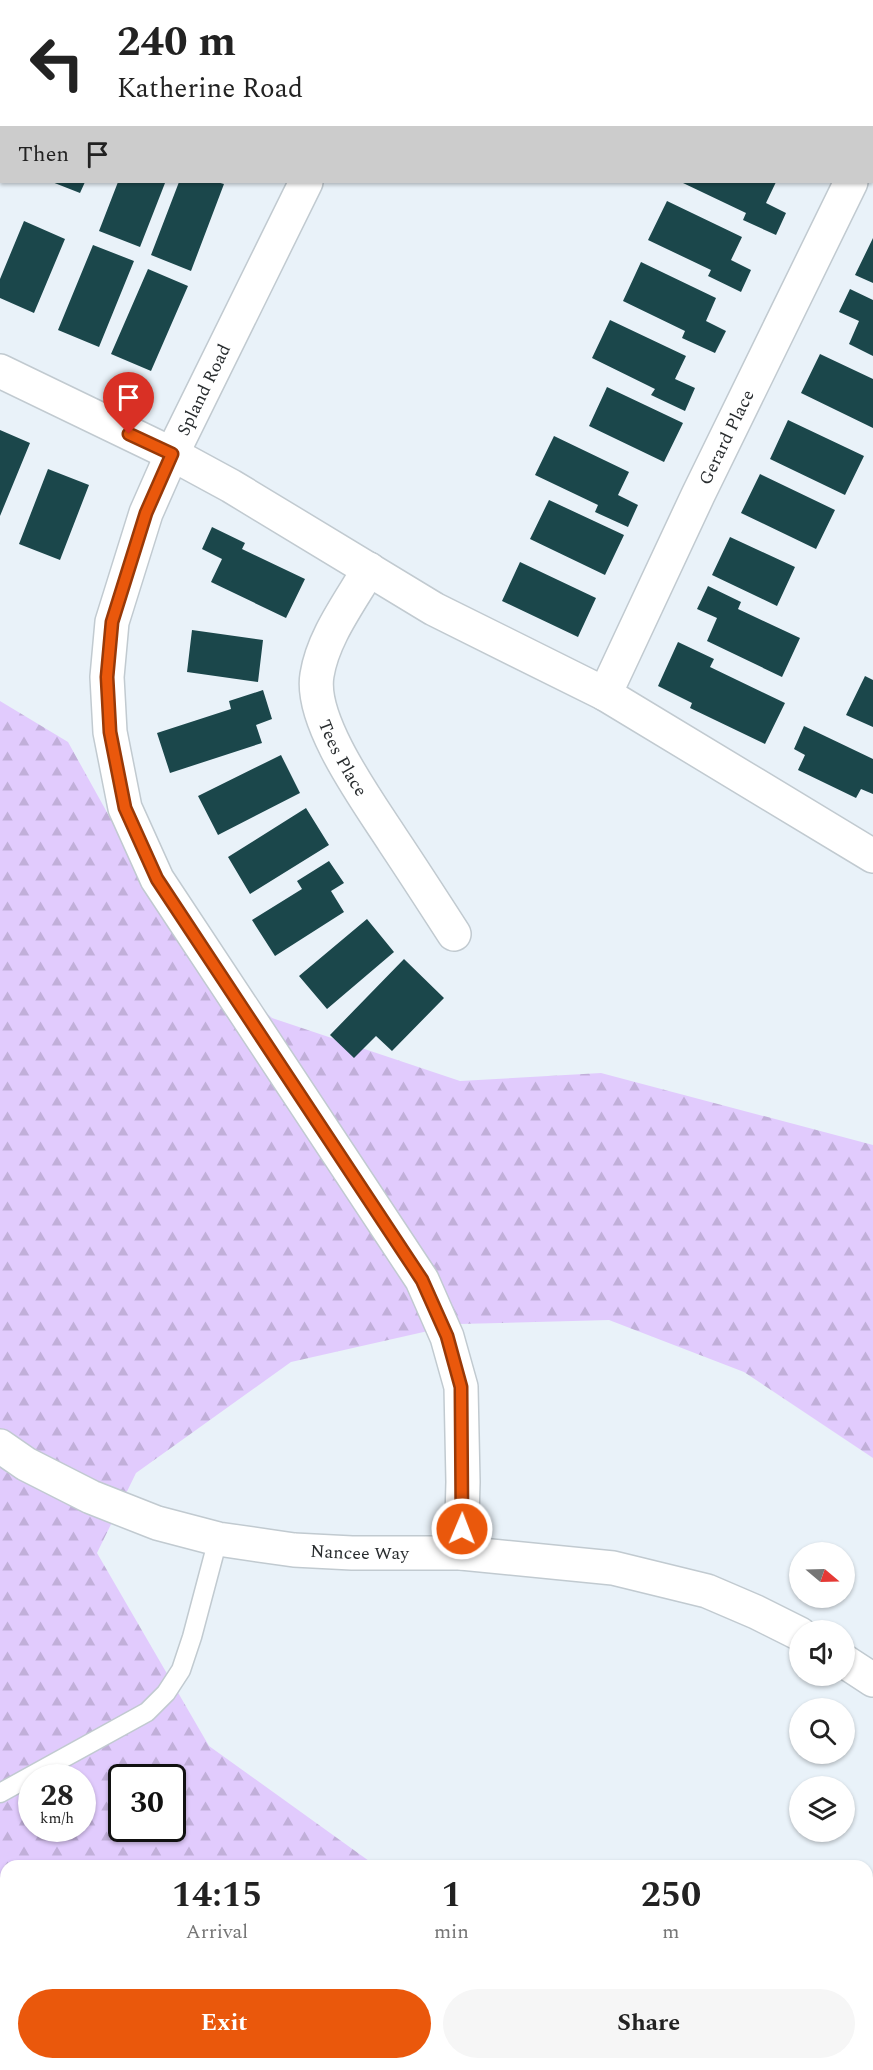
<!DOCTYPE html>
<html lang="en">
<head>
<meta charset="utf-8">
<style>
  body { margin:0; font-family:Spectral,serif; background:#f6f6f6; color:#222; height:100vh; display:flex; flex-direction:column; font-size:22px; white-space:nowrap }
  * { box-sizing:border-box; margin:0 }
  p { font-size:20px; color:#767676 }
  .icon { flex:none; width:33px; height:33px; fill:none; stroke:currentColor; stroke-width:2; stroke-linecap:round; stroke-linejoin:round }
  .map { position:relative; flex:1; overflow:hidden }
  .panel { position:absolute; left:0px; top:1860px; width:873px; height:210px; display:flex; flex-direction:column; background:#fff; border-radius:18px 18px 0 0; box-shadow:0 2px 4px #0004 }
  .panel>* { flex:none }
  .top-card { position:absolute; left:0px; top:0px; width:873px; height:183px; box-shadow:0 2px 4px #0004; background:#fff; color:#222; overflow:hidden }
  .needle { width:39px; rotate:109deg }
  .fabs { position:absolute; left:789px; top:1542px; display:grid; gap:12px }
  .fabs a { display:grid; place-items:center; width:66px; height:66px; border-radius:50%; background:#fff; box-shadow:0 2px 4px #0004; font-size:30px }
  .speed { position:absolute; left:18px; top:1764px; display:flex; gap:12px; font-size:30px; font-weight:700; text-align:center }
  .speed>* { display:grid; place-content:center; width:78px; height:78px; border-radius:50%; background:#fff; box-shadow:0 2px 4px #0004; line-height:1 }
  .speed small { font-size:15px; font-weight:400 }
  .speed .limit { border:3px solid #111; border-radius:9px; background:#fff; color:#111 }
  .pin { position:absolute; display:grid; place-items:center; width:51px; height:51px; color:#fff; margin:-62px -26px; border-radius:50% 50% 50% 0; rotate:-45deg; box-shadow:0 0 6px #0007 }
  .pin .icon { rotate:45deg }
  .me { position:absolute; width:66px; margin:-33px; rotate:1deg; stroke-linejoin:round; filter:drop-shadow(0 0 4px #0008) }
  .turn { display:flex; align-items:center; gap:21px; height:126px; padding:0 18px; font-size:27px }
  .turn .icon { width:78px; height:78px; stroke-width:2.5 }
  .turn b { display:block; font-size:42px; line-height:51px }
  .then { display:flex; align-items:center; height:57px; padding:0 18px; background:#0003; gap:12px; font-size:22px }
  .eta { display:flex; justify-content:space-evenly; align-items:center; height:102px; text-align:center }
  .eta b { font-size:36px; font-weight:700; line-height:42px }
  .action { display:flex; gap:12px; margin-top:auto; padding:12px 18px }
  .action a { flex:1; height:69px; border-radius:36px; background:#ea580c; color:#fff; font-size:24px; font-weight:700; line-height:69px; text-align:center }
  .action a+a { background:#f6f6f6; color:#222 }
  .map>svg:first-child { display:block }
  .forest { fill:url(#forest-firs); fill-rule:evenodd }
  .building { fill:#1b474b }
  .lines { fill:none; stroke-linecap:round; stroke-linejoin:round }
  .lane-casing { stroke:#c1cad0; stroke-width:21 }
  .street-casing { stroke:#c1cad0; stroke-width:36 }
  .secondary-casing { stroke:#c1cad0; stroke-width:36 }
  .lane { stroke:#fff; stroke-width:18 }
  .street { stroke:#fff; stroke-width:33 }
  .secondary { stroke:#fff; stroke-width:33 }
  .route-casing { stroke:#983908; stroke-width:15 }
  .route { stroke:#ea580c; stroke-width:10 }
  .labels { text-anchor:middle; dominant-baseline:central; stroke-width:6; stroke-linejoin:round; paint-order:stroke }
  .street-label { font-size:18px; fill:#292d2f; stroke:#fff }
</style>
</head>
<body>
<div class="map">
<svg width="873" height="2070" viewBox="0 0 873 2070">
  <defs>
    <pattern id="forest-firs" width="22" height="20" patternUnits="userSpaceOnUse" patternTransform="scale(1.5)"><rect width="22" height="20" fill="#e1cbfd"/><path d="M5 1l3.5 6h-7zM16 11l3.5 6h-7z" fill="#c1afd9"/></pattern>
  </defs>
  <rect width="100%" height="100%" fill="#e9f2f9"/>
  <path class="forest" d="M0 701 68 742 170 926 272 1018 460 1081 601 1073 873 1145V1458L744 1372 609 1320 459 1324 291 1362 136 1473 97 1553 209 1746 376 1866H6V2064H581L587 2070H0ZM32 1778H82V1828H32ZM122 1778H172V1828H122Z"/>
  <path class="building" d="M52 182H85L80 193Z
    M118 182 165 183 140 247 99 231Z
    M179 182H217L224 184 191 271 151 255Z
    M684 182H776L766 203 786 213 776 235 743 220 746 213 683 183Z
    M667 201 742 237 731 260 751 270 741 292 708 276 711 270 648 240Z
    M24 221 65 239 34 313 0 298V279Z
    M873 238V283L855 275Z
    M93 245 134 261 99 347 58 330Z
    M641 262 716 298 706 321 726 331 715 353 682 338 685 331 623 301Z
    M148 269 188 286 151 371 111 354Z
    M850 289 873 300V356L849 344 859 321 839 312Z
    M610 320 686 356 675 379 695 388 685 411 651 395 655 389 592 358Z
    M820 354 873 379V428L801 393Z
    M607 387 683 423 664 462 589 426Z
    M788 420 864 456 845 495 770 459Z
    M0 430 30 443 0 516Z
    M554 436 629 472 618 495 638 505 628 527 595 512 598 505 535 475Z
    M48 469 89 485 60 560 19 544Z
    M760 474 835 510 816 549 741 513Z
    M549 500 624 535 605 575 530 539Z
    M212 527 245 543 242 549 305 579 286 618 211 582 222 559 202 549Z
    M730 537 795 567 777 606 712 575Z
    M520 562 596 598 578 637 502 601Z
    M708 586 741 602 738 609 800 638 782 677 707 641 717 618 697 609Z
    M192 630 263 640 258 682 187 672Z
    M678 642 714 659 710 667 785 703 765 744 690 708 692 703 658 686Z
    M865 676 873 680V727L846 715Z
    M263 690 272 719 256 725 262 743 170 773 157 733 231 709 229 701Z
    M804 726 873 759V794L861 789 856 798 798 770 805 755 794 749Z
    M281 755 300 793 218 835 198 796Z
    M306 808 329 845 250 894 228 857Z
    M329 861 344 883 331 891 344 912 275 956 252 920 302 889 297 881Z
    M367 919 394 952 327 1009 299 976Z
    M404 959 444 998 392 1051 376 1036 354 1058 330 1035Z"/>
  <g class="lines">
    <g class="lane-casing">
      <path id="lane" d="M212 2 213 0
        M0 1793 147 1712 166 1693 181 1670 192 1637 218 1539"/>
    </g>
    <g class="street-casing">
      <g id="street">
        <path d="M28 0 30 2"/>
        <path d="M769 0 777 2"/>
        <path d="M395 2 396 0"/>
        <path d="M872 38 873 39"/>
        <path d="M872 139 873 136"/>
        <path d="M306 182 172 454 146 513 112 622 107 677 110 732 125 808 157 879 422 1280 447 1337 461 1387 463 1482 461 1553"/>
        <path d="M0 371 172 454 231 486 434 609 605 694 873 856"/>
        <path id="s1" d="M369 569C350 602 323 637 317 675 309 722 369 803 394 842 414 872 434 903 454 934"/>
        <path id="s2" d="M605 694 698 495 851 182"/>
      </g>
    </g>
    <g class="secondary-casing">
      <g id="secondary">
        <path id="s3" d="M0 1446 26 1464 91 1497 157 1523 218 1539 294 1550 352 1553H461L613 1568 707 1591 756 1612 800 1634"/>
        <path d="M844 1661 873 1680"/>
      </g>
    </g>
    <use href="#lane" class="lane"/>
    <use href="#street" class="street"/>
    <use href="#secondary" class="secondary"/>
  </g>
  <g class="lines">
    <g class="route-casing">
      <path id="route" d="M129 434 172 454 146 513 112 622 107 677 110 732 125 808 157 879 422 1280 447 1336 461 1387 462 1529"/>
    </g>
    <use href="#route" class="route"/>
  </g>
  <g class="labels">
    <g class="street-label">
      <text transform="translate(204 390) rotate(-64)">Spland Road</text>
      <text stroke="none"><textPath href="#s2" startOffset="284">Gerard Place</textPath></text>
      <text stroke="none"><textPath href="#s1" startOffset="207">Tees Place</textPath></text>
      <text stroke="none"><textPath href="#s3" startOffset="381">Nancee Way</textPath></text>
    </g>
  </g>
</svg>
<div class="fabs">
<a><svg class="needle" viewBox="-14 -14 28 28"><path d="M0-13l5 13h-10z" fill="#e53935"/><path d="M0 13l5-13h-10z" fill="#767676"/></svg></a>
<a><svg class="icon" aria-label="sound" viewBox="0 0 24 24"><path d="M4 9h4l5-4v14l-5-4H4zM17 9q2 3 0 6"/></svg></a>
<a><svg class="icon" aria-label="search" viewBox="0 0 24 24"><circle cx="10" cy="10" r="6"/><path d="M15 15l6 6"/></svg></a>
<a><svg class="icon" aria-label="layers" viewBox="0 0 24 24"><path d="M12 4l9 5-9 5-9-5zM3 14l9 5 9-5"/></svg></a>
</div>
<div class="speed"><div>28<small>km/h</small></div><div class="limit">30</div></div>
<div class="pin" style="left:129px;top:434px;background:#d93025"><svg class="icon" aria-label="arrive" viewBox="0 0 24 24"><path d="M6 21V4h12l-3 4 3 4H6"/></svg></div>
<svg class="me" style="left:462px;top:1529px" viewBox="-20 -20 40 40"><circle r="17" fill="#ea580c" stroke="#fff" stroke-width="3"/><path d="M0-11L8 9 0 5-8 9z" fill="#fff"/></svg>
<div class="top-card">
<div class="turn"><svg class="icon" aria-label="left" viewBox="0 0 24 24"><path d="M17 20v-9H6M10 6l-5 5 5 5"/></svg><div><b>240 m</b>Katherine Road</div></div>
<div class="then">Then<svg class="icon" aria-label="arrive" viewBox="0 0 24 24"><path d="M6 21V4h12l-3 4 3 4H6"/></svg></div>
</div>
<section class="panel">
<div class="eta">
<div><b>14:15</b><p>Arrival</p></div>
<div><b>1</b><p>min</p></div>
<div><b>250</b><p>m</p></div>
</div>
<div class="action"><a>Exit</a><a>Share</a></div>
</section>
</div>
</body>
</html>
